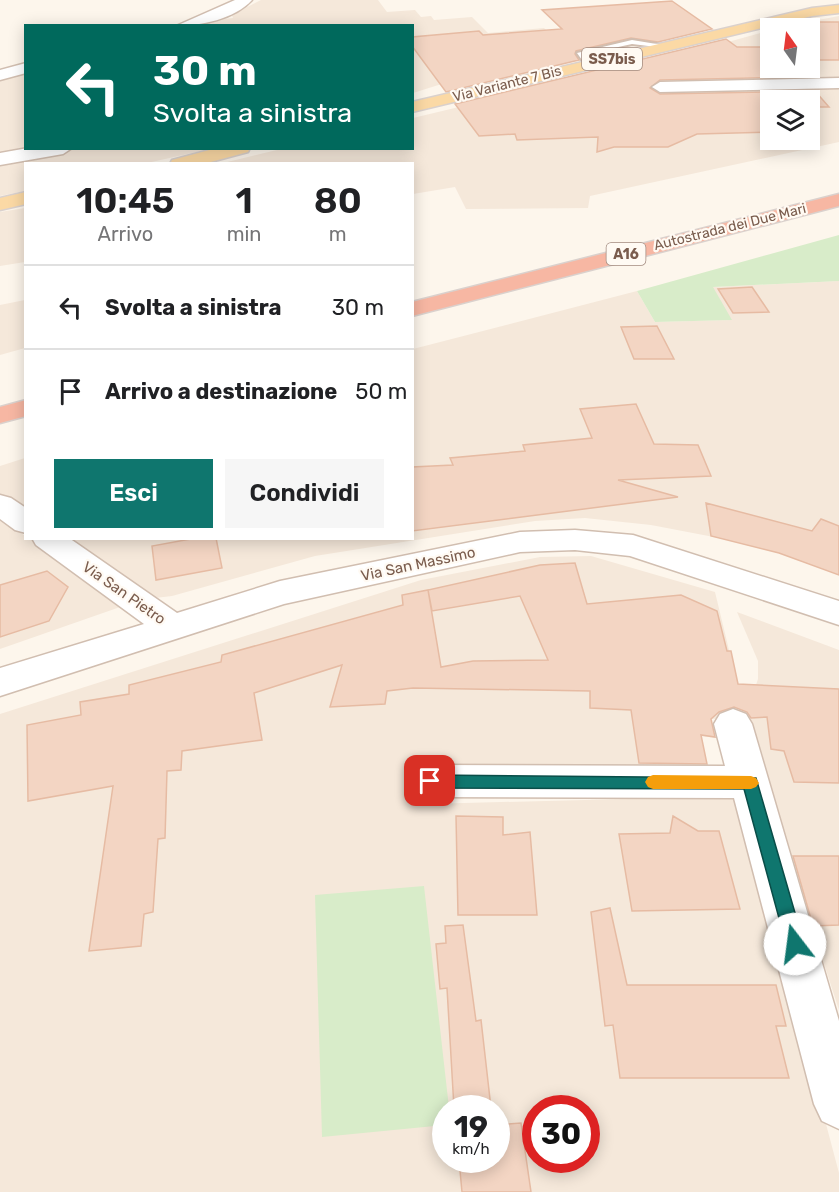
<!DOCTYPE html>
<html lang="it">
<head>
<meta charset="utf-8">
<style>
  body { margin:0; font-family:Rubik,sans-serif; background:#f6f6f6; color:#202124; height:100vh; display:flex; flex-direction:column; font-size:22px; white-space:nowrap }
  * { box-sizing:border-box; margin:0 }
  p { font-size:20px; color:#757577 }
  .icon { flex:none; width:33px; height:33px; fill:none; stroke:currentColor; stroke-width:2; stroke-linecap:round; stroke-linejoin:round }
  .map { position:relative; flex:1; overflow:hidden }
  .details { position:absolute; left:24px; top:162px; width:390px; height:378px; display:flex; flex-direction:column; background:#fff; border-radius:0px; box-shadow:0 3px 15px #0003 }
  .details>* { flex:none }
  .top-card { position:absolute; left:24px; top:24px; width:390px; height:126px; border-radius:0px; box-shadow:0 3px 15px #0003; background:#00695c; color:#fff; overflow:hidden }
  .needle { width:39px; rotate:346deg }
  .controls { position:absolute; left:760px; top:18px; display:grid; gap:12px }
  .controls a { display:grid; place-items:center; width:60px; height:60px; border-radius:0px; background:#fff; box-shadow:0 3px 15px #0003; font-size:30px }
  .speed { position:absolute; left:432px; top:1095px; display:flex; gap:12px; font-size:30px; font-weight:700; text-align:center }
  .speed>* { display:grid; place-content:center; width:78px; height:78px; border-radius:50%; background:#fff; box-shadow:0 3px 15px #0003; line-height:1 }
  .speed small { font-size:15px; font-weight:400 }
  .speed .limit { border:9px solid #d22; background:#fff; color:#111 }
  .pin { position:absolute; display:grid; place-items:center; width:51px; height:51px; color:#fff; margin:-26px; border-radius:12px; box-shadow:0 3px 9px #0006 }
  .me { position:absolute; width:66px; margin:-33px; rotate:345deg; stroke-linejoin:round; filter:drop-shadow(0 0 4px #0008) }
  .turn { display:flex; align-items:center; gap:21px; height:126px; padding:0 30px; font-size:27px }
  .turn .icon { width:78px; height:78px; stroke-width:2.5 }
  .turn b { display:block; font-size:42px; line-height:51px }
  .eta { display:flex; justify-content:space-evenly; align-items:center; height:102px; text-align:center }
  .eta b { font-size:36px; font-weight:600; line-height:42px }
  .button { display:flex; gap:12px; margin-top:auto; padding:12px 30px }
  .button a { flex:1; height:69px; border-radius:0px; background:#0f766e; color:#fff; font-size:24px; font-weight:600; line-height:69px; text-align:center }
  .button a+a { background:#f6f6f6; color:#202124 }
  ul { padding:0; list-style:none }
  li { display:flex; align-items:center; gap:18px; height:84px; padding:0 30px; border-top:2px solid #e0e0e0 }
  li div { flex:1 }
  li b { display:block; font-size:22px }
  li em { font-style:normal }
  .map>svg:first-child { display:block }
  .residential { fill:#f5e8da; fill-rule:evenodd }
  .green { fill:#d8ecc9 }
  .building { fill:#f3d5c3; stroke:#e6bba3; stroke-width:1.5 }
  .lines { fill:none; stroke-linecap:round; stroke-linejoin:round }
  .service-casing { stroke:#d1beb0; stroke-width:4 }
  .minor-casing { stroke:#d1beb0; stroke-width:3 }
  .primary-casing { stroke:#dad1cd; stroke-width:3 }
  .motorway-casing { stroke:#dad1cd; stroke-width:3 }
  .service { fill:#fff; fill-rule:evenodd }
  .minor { fill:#fff; fill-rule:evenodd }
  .primary { fill:#fbd9a5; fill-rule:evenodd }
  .motorway { fill:#f7b7a3; fill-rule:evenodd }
  .route { fill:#0f766e; stroke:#0a4d48; stroke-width:1.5 }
  .slow { fill:#f59e0b }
  .labels { text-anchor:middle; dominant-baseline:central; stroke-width:4.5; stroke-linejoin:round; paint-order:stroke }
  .shield { fill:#fffaf3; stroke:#a28b7f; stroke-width:1.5 }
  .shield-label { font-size:14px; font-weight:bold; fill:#7a5c4d }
  .far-street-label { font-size:14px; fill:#7a5c4d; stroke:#fffaf3 }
  .street-label { font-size:15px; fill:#7a5c4d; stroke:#fffaf3 }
</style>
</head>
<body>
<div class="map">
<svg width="839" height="1192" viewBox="0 0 839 1192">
  <rect width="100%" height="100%" fill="#fdf6ec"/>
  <path class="residential" d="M261 0H378L387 12 415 10 421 17 431 16 434 20 472 17 488 33 544 28 563 46 413 93 412 26H197L207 21 233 18 232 15Z
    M839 16V142L590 196 588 208 466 209 455 187 413 194 412 164H219L281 149 412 148 413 118 710 47 771 30V68H810V28H776ZM771 100H810V140H771Z
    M25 71 26 148 210 149 147 163 26 164 25 191 0 196V77Z
    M25 208V262L0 266V212Z
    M839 281V575L779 553 719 538 651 525 585 518 535 521 315 556 172 596 155 598 65 539 412 538 413 349 637 291 655 322 731 320 712 287Z
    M25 300V348L0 355V305Z
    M25 458V514L0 496V466Z
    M0 517 25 536 26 538 30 539 123 606 0 649Z
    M591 556 715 592 737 683H717L731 718 711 719 716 738 701 736 707 764 422 767 427 804 739 796 839 1173V1192H0V714L421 580 540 557ZM446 1108H496V1160H446ZM536 1108H586V1160H536Z
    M737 612 839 650V1010L789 856 747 711 758 679V661Z"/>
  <path class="green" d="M839 235V281L713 287 732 320 655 322 637 291Z
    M424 886 449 1108H446L445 1125 322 1137 315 895Z"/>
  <path class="building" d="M672 1 712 29 658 42 631 38 576 51 575 54 579 60 446 92 412 46V37L479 31 483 35 562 29 542 10Z
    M810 22H839V60H810Z
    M726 39 737 47H771V68H794L802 77 660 80 650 88 660 94 815 91 829 107H810V100H771V132L697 134 668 147H614L597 152 598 137 517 140 515 134 479 136 455 104Z
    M752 287 769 312 733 313 718 289Z
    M657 326 674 359H634L621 327Z
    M636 404 654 444 698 445 711 476 618 480 678 497 412 531V467L453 465 450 458 525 451 523 445 592 438 580 409Z
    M706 503 812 531 821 519 839 526V575L779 553 711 536Z
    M196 538H216L222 568 156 580 152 546Z
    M575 563 587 604 681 595 717 611 727 651H731L738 684 839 689V783L794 782 784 751 771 749 767 717 751 718 747 712 734 707 719 712 711 719 715 737 701 735 707 764 639 763 631 710 590 708V691L413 688 387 691 385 704 330 707 342 665 254 693 262 740 182 751 181 770 167 771 165 838 158 839 153 912 144 914 141 946 89 951 113 786 28 801 27 725 81 715 80 702 129 694V685L221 662 222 655 403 605 402 595 428 590 441 667 473 661 548 660 520 596 432 611 428 590 540 565Z
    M47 571 68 587 49 621 0 637V585Z
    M456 816 503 817V835L530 832 537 915H458Z
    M673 816 698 831H719L740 909 632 911 619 834 670 833Z
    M793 856H839V925L813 926Z
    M610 908 627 985H776L786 1026H776L789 1078H620L613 1025 605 1026 591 912Z
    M463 925 476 1021 481 1020 491 1108H454L447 988 440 989 436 944 446 943 445 926Z
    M521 1123 531 1192H462L459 1160H496V1125Z"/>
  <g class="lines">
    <g class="service-casing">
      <path id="service" d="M632 40 669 46 665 48 632 44 586 54 591 65 587 67 577 53Z"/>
    </g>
    <g class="minor-casing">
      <path id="minor" d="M235 0H252C235 19 200 26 176 26Z
        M26 63V73L0 80V70Z
        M839 78V88L660 92 652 87 660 82Z
        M28 148H72L63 154 0 165V153Z
        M0 495 11 498 26 508V533L15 530 0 519Z
        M575 530 633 535 839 601V625L630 556 575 550 520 552 284 604 0 696V668L144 624 36 545 32 538H69L177 613 280 581 520 532Z
        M733 709 746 714 752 724 839 1021V1129L822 1121 814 1104 734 798 431 797 417 792 412 781 417 770 431 765 725 766 714 724 720 714Z"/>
    </g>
    <g class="primary-casing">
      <path id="primary" d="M839 5V13L812 16 412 112V102L812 8Z
        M217 148H250L248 152 203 164H170L172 160Z
        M26 192V204L0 210V198Z"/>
    </g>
    <g class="motorway-casing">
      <path id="motorway" d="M839 194V206L412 316V302Z
        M26 400V416L0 423V407Z"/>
    </g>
    <use href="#service" class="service"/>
    <use href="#minor" class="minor"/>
    <use href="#primary" class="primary"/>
    <use href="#motorway" class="motorway"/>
  </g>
  <path class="route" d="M430 775 756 778 804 944 801 950 795 952 788 950 786 944 744 789 430 788 425 786 422 781 425 777Z"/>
  <path class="slow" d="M653 775 751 776 756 778 759 783 756 787 751 789H653L648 787 645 782 648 777Z"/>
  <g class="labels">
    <g class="shield">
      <rect x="582" y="48" width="60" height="22" rx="4.5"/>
      <rect x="606.5" y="243" width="39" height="22" rx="4.5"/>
    </g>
    <g class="shield-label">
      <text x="612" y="59">SS7bis</text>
      <text x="626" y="254">A16</text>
    </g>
    <g class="far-street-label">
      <text transform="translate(507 84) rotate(-14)">Via Variante 7 Bis</text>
      <text transform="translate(730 227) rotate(-14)">Autostrada dei Due Mari</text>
    </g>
    <g class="street-label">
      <text transform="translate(418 564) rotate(-12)">Via San Massimo</text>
      <text transform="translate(124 593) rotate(35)">Via San Pietro</text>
    </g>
  </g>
</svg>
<div class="controls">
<a><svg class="needle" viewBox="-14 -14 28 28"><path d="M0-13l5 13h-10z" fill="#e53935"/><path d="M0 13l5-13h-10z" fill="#757577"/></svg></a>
<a><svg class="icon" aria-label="layers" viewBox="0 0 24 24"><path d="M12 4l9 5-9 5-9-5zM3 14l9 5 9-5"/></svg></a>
</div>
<div class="speed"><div>19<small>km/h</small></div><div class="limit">30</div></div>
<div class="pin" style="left:430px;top:781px;background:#d93025"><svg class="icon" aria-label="arrive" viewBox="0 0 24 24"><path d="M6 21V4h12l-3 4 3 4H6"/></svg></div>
<svg class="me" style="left:795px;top:944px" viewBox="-20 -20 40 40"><circle r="19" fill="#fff"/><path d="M0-13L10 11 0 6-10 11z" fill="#0f766e"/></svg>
<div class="top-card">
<div class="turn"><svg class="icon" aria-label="left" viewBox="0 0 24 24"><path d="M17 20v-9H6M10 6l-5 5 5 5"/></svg><div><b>30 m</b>Svolta a sinistra</div></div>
</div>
<section class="details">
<div class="eta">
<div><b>10:45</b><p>Arrivo</p></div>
<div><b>1</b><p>min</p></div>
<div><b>80</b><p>m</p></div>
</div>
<ul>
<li><svg class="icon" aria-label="left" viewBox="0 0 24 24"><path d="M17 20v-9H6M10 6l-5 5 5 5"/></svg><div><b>Svolta a sinistra</b></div><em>30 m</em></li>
<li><svg class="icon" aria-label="arrive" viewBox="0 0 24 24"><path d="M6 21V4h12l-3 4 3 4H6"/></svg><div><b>Arrivo a destinazione</b></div><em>50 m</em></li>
</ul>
<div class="button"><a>Esci</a><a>Condividi</a></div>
</section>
</div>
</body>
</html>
